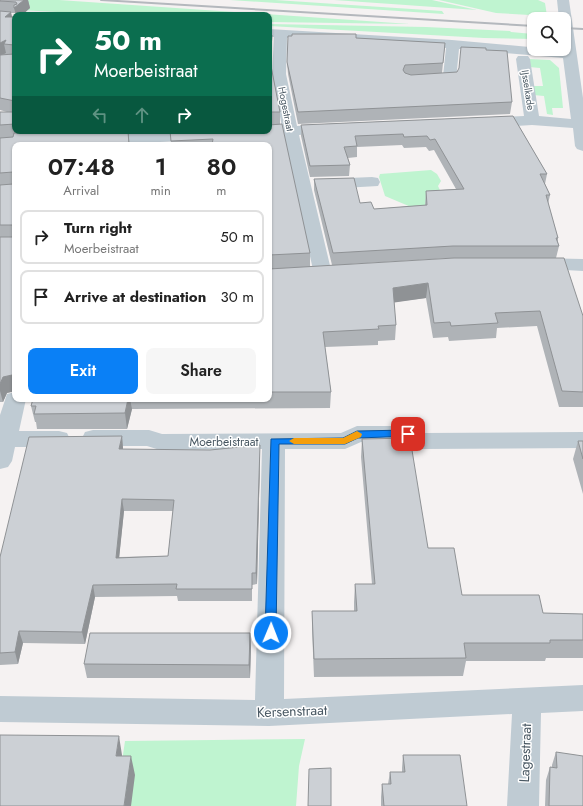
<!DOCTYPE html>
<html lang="en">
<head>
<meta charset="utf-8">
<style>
  body { margin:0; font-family:Jost,sans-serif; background:#f6f6f6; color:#222; height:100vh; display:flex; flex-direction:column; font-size:15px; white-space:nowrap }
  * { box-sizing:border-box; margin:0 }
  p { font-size:13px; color:#767676 }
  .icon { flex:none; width:22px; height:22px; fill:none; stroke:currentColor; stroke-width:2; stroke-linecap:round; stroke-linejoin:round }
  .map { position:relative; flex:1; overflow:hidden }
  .panel { position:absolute; left:12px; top:142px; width:260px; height:260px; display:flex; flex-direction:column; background:#fff; border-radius:8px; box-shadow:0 1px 3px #0004 }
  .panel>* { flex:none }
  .top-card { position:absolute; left:12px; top:12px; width:260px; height:122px; border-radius:8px; box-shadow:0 1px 3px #0004; background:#0b6e4f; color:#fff; overflow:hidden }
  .buttons { position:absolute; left:527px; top:12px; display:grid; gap:8px }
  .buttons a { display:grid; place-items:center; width:44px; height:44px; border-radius:8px; background:#fff; box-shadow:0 1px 3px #0004; font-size:20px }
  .pin { position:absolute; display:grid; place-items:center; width:34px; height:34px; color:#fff; margin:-17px; border-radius:8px; box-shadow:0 2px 6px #0006 }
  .me { position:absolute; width:44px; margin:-22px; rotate:1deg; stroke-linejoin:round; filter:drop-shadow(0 0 3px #0008) }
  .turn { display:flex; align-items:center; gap:14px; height:84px; padding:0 16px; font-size:18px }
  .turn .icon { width:52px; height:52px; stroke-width:2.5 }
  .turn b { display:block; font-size:28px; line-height:34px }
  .lanes { display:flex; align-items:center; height:38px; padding:0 16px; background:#0003; justify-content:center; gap:20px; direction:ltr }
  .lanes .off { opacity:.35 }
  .eta { display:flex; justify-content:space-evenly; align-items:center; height:68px; text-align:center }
  .eta b { font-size:24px; font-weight:600; line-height:28px }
  .cta { display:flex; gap:8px; margin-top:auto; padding:8px 16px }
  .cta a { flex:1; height:46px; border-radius:8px; background:#0a80f6; color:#fff; font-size:16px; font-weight:600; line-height:46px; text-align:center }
  .cta a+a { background:#f6f6f6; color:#222 }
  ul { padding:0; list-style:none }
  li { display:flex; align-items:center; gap:12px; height:54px; margin:0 8px 6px; padding:0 8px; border:2px solid #e0e0e0; border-radius:8px }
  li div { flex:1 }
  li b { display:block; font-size:15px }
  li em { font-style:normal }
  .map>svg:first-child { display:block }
  .green { fill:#bff4d0 }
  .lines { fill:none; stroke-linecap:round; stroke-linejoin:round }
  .minor { fill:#bfcbd3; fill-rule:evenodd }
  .rail { stroke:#b4b8bd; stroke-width:2 }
  .wall { fill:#afb3b7; fill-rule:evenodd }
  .shaded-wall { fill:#8f9295 }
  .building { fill:#ccd0d5; stroke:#8f9295; fill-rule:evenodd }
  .route { fill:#0a80f6; stroke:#0653a0 }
  .slow { fill:#f59e0b }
  .labels { text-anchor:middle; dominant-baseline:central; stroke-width:3; stroke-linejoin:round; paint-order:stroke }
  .far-street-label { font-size:10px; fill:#485762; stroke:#fff }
  .street-label { font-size:12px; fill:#485762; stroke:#fff }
  .near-street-label { font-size:14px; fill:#485762; stroke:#fff }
</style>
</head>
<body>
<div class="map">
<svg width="583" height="806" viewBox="0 0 583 806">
  <rect width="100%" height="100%" fill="#f5f2f2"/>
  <path class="green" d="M0 0H59L410 24 269 22V15H115L0 9Z
    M230 0H275L442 11 444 14Z
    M334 0H432L477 10Z
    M439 0H538L545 3 547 16 496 13Z
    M269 24 426 27 510 31 511 32 533 34 534 39 484 38 269 26Z
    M528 59 550 60 559 68 563 108H552L553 115 547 114 544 96 533 95 531 86H543L540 68 529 67Z
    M431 170 437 174 441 181 438 186 447 205 411 207 385 196 379 177 380 174Z
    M305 739 299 766 296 806H131L120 775 125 741Z"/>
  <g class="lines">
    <path class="minor" d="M557 0H569L583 98V151L577 149 575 146 573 128 532 125 487 128 482 126 479 123 482 120 487 118 524 116 516 59 518 56H528L530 59 539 116 571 119 563 58 459 49 456 80 454 83 422 84 420 81 422 78 443 76 446 48 287 38 286 74 297 126 330 124 335 126 338 129 335 132 299 135 332 274 330 278 323 280 316 278 314 274 283 136H248L245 133 247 131H269V128L282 127 272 74 274 37H269V29L452 40 562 50 564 49V19H559Z
      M188 131H203L209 135 206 138 201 140 99 145 94 143 91 140 94 137 99 135Z
      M372 177 378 178 380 182 378 186 325 189 319 188 317 184 319 180 325 179Z
      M536 258 583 259V271L529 268 527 264 529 260Z
      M15 392V399H26L19 431H59L67 433 70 439 67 445 59 447H15L12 461 8 467 0 469V415L7 394Z
      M357 426H408L425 433 583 432V448L421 449 404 442H361L345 449H285L284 699 583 685V711L541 713 539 806H507L512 714 269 726 0 722V696L255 700 262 449 160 450 147 446H93L85 444 82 438 85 432 93 430H149L162 434 341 433Z"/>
    <path class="rail" d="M101 0 534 26
      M564 28 583 29"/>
  </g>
  <path class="wall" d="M0 0H28L30 8 22 15H16L15 13H11L12 17H15V131H130V132H128L130 145H15V391L7 393 3 402H0V112H7L0 110Z
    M269 35H272L271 65 280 112V124L310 253V267L332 265 314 190V179L360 203 374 209 425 205 426 191 456 189 434 150 429 151 426 147 404 148 402 145 357 147V157L348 158 350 165 349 176 310 177 301 136V125L513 116 547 174 545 184 550 195 548 204 558 238V242L559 246 556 258H452L351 264 583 316V407H559L537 326 497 328 496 338 449 341 448 337 433 338 426 298 394 302 396 325 395 340 378 341V345L325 347 331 392 330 408 132 409 127 429H37L36 422H35L31 406 33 402H27L26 399H269V145H171L170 131H269Z
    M356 38 445 43 442 73 457 72 486 50 512 102 510 114 298 124 288 74 287 62Z
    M122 436 123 449 260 457 257 584 252 585V601H178L177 596 95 597 85 644 23 643 18 664 0 665V557ZM124 511H173L168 556 119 557Z
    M362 439 428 548 462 595 543 613 583 614V658H546L545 661H466L463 676 314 677 312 629V611H354V602L355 584H372L361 457Z
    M578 441H583V494L573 459Z
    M250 633 251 647 250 678H87L84 664Z
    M556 752 583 806H545L546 780 550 767H552V765Z
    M403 755 467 806H381V797L382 784H388L390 772H402V768Z"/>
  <path class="shaded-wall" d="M24 0H28L30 8 22 15H16L14 8Z
    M11 12 13 23 5 17Z
    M272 35V48L271 74 270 61Z
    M6 40 4 44 6 53 0 56V43Z
    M428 283 426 298 391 303 393 288Z
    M12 375 13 382 15 391 7 393 3 402 0 391V384L3 377Z
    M128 399H130L132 409 127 429 125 413Z
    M122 436 123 448 121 461 119 449Z
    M260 445V457L257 584 256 573Z
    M122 499 124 511 118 569 116 558Z
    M93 585 95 597 85 644 82 632Z
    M19 631 23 643 18 664 15 652Z
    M250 633 251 647 250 678 249 665Z
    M119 736 122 755 120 775 116 756Z
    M131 756 135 775 131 806H124Z"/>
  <path class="building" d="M0 0H24L14 8V5L17 4 16 2 0 1Z
    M0 11 11 12 5 17H15V101L0 98V55L14 54V45L4 44 6 40 0 43Z
    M292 34H356V38L445 43 443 63 405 65 403 70 405 73 411 75 457 72 459 68 461 47 486 48V50L507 51 512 102 298 112 287 62 288 36H292Z
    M269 35H272L270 61 280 112H269Z
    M0 112H15V124L0 125Z
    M513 116 547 174H540L550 195H546L558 238H556L559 246H453L333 253 314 179 354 178 360 203 371 202 374 209 427 205 426 191 464 189 435 139 430 140 427 136 404 137 403 134 355 136 357 146 344 147 350 165 310 166 301 125Z
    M282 124 310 253 269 255V145H212L213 139 171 141 170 131H269V125Z
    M128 131 129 145H15V382H13L12 375 3 377 0 384V237H13V225H0V185L13 184V172L0 173V138L13 137 14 133Z
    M454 258H564L583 316V392L562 391 540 311 495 313 498 323 451 326 450 322 434 323 428 283 393 288 396 325 378 326 379 329 323 332 331 392H269V269Z
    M33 399H128L125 413 34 414 36 406H31Z
    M122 436 119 449 210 450 260 445 256 573H252V589H176L177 584 93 585 82 632 19 631 15 652 0 653V557L29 437ZM122 499 174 500 168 556 116 558Z
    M410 438 428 548H454L462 595H539L543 613 583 614V640H550V643H464L466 658 314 659 312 611H357L355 584H375L362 439Z
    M578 441H583V459Z
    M90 633H250L249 665 84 664Z
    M0 735 119 736 116 756H131L124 806H0Z
    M556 752 583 756V806H549L550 767 557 768Z
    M403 755H460L467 806H384L382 784H391L390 772H405Z
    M331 768V806H308L309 769Z"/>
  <path class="route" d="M408 430 412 431V436L358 438 345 444H279L276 633 275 636H267L265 633 271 439 343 438 357 431Z"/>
  <path class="slow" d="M357 431 362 434 361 437 345 444H294L289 441 294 438H343Z"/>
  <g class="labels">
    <g class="far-street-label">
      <text transform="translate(528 90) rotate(81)">IJsselkade</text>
      <text transform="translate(286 109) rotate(79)">Hogestraat</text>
    </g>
    <g class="street-label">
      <text x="224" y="442">Moerbeistraat</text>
    </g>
    <g class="near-street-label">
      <text transform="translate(292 711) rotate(-2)">Kersenstraat</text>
      <text transform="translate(525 753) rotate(-88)">Lagestraat</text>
    </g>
  </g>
</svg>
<div class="buttons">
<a><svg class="icon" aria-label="search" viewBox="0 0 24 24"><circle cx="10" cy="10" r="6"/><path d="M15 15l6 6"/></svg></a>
</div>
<div class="pin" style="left:408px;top:434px;background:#d93025"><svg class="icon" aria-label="arrive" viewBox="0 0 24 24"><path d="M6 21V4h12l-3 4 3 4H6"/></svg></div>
<svg class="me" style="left:271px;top:633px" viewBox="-20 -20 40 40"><circle r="17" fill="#0a80f6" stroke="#fff" stroke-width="3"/><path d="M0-11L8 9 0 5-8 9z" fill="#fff"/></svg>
<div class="top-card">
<div class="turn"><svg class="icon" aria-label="right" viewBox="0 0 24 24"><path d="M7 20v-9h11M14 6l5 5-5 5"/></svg><div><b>50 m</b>Moerbeistraat</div></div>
<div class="lanes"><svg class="icon off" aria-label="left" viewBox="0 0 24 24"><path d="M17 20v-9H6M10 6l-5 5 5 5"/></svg><svg class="icon off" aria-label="ahead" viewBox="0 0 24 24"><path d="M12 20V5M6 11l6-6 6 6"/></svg><svg class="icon" aria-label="right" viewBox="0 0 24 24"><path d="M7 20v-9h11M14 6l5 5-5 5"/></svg></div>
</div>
<section class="panel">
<div class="eta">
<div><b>07:48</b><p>Arrival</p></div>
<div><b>1</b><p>min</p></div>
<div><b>80</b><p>m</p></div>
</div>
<ul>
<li><svg class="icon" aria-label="right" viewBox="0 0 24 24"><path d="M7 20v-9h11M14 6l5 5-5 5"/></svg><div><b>Turn right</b><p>Moerbeistraat</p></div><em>50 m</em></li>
<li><svg class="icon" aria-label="arrive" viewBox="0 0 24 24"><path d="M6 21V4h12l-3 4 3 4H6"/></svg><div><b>Arrive at destination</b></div><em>30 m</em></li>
</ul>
<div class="cta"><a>Exit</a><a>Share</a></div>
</section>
</div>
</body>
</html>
